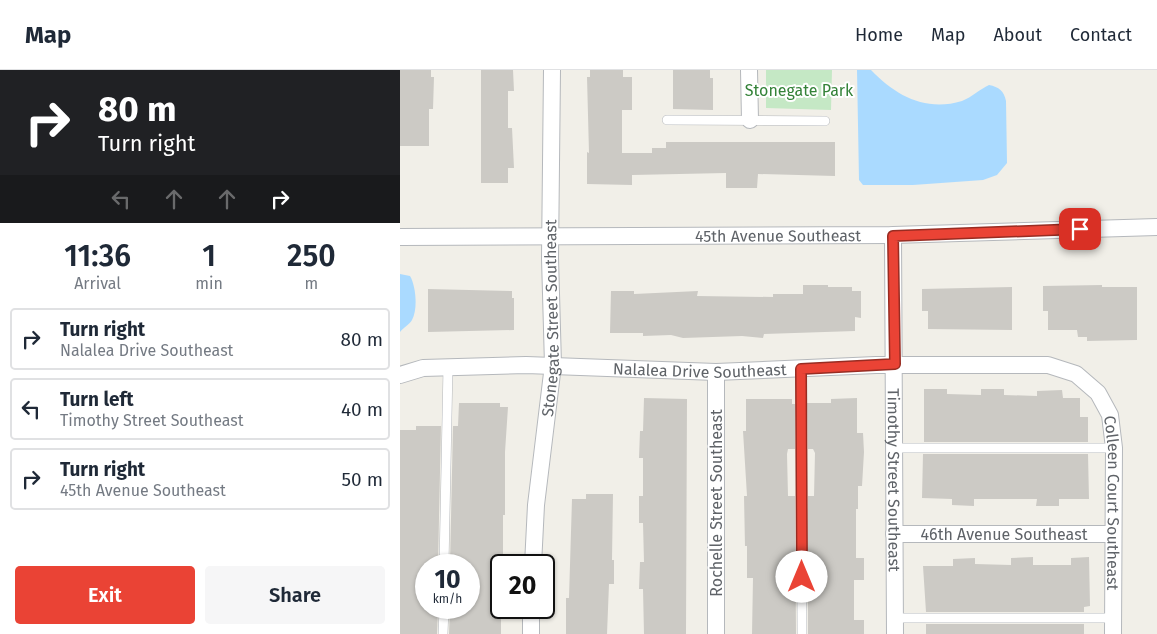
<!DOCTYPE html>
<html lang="en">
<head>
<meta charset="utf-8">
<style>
  body { margin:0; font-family:"Fira Sans",sans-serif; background:#f6f6f7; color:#1f2937; height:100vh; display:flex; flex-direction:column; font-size:19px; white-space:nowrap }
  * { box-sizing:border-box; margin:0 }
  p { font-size:16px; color:#747a83 }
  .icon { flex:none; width:28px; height:28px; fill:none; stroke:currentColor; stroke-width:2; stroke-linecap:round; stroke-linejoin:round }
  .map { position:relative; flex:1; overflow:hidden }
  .details { display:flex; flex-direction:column; background:#fff; width:400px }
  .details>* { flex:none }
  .banner { background:#202124; color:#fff; overflow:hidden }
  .speed { position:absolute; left:15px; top:484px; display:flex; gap:10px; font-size:25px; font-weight:700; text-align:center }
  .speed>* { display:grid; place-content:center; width:65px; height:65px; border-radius:50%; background:#fff; box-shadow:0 1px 4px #0004; line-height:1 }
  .speed small { font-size:12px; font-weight:400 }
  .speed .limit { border:2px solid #111; border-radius:8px; background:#fff; color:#111 }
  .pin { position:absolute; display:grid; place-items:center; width:42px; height:42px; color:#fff; margin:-21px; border-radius:10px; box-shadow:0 2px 8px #0006 }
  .me { position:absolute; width:55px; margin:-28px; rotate:0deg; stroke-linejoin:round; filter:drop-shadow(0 0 4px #0008) }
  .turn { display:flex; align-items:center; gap:18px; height:105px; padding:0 15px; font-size:22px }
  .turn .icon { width:65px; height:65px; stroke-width:2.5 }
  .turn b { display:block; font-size:35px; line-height:42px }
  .lanes { display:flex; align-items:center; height:48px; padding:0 15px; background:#0003; justify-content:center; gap:25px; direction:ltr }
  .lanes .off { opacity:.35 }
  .eta { display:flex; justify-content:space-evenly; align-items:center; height:85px; text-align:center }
  .eta b { font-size:30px; font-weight:600; line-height:35px }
  .button { display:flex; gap:10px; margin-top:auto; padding:10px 15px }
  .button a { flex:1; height:58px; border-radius:5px; background:#ea4335; color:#fff; font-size:20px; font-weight:600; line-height:58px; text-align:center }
  .button a+a { background:#f6f6f7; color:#1f2937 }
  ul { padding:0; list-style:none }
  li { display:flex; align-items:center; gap:15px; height:62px; margin:0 10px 8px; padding:0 5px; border:2px solid #e0e1e3; border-radius:5px }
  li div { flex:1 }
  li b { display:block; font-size:19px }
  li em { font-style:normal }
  header { display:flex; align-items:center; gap:30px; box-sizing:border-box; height:70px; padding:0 25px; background:#fff; border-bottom:1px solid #e0e1e3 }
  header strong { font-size:24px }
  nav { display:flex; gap:28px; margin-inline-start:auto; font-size:18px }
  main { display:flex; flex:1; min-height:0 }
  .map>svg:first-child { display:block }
  .green { fill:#c5e8c5 }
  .water { fill:#aadaff }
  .building { fill:#cccac5 }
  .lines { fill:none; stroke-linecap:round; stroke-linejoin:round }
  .service-casing { stroke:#b5b8bc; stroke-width:10 }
  .minor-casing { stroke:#b5b8bc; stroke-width:18 }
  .service { stroke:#fff; stroke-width:9 }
  .minor { stroke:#fff; stroke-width:16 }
  .route-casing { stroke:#982c22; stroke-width:12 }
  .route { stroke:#ea4335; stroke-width:9 }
  .labels { text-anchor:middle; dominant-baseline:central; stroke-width:4; stroke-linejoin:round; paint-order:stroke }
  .park-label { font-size:16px; fill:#348238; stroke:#fff }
  .street-label { font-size:16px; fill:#5f6368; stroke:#fff }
</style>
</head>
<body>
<header>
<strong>Map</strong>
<nav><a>Home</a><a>Map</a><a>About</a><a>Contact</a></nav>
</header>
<main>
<section class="details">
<div class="banner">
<div class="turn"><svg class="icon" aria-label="right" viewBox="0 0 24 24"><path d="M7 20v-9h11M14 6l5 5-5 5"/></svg><div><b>80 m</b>Turn right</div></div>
<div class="lanes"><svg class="icon off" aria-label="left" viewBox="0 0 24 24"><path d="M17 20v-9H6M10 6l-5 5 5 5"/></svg><svg class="icon off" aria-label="ahead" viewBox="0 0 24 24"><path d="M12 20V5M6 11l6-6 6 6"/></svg><svg class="icon off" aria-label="ahead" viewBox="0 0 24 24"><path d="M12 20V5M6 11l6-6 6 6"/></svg><svg class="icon" aria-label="right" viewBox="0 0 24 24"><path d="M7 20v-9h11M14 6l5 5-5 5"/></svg></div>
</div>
<div class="eta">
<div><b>11:36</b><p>Arrival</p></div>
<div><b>1</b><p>min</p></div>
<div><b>250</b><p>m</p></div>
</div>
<ul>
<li><svg class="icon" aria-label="right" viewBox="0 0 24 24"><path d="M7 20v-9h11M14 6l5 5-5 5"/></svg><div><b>Turn right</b><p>Nalalea Drive Southeast</p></div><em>80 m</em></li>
<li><svg class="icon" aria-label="left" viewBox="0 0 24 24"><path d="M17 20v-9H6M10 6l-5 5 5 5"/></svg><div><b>Turn left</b><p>Timothy Street Southeast</p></div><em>40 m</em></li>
<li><svg class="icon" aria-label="right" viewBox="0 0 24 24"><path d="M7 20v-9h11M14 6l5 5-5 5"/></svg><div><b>Turn right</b><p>45th Avenue Southeast</p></div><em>50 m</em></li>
</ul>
<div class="button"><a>Exit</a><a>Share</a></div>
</section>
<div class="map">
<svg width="757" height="564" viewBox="0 0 757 564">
  <rect width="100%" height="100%" fill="#f1efe8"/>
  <path class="green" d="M366 0H432L431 40 366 38Z"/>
  <path class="water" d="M457 0H471C496 26 526 42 562 31 572 27 580 19 589 15 599 17 604 21 606 31L607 93 597 105 583 110 513 115H463L459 110Z
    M0 204 10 206C16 216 18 239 12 250 10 254 3 258 0 262Z"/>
  <path class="building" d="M0 0H31V7H34L33 39H29V76H0Z
    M81 0H113L114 21H108V58H112L114 98H108V113H81Z
    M190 0H223V7H232V40H222V83H252V78H266V72H435V106L358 104 357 118H326V103L232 105V115L187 114V82L189 83 187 7H190Z
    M273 0H310V8H313V40L273 39Z
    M403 215H428V217H452V221H461V248L455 247V261L364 264 363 268 342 266 283 268 271 265 243 266V263H210L211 221H234V224L298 221 297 226 373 227V224H403Z
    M702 215V217H737V270L687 271V267H678L677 260H648V241H643V216Z
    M612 217V260L528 259V241H522V219Z
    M28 219 112 221V228H114V260L28 262Z
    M524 319H547V324L581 325V319H604V325L637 326V321L662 320 663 328H680V347H688V372H524Z
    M244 328 287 329 286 564H244L243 519H239L240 492H244L243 453H239V426H243V388H239L240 361H243Z
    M457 328V363H463L464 382 462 416H458V439H456V488H464V510H454V550H464V564H408V426H414L415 383 413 379H408L407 333H431V329Z
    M346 329H392V334H395V379H388L387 384 388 426H395L396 564H352L353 508H347V476H345L344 426H347L343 361H346Z
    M59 333H100V337H108L105 382V445H103V495H101V564H49L50 538H69V495H50L53 356H58Z
    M16 356H41L38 495H26V538H38L37 564H0V360H16Z
    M523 384H688L689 429H659V436H636L637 429H574V436L552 435V429L522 428Z
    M186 424H213L212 490H214V514H209L207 564H166V528H169L172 429H186Z
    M633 487V495H671V488L689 487 690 536 684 537V542H526L523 496H553V489L575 488V494L611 495V488Z
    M526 554H684V564H526Z"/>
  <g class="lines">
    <g class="service-casing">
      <path id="service" d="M267 50 425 51
        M401 299 402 564
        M493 378H714
        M44 495 48 297
        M495 548H713
        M43 564 44 538"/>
    </g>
    <g class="minor-casing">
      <g id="minor">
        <path d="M349 0 350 50"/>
        <path id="s1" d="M493 165 495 564"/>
        <path id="s2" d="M0 167 493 165 757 157"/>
        <path d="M316 302V564"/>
        <path id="s3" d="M0 305 23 298 126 295 316 302 476 295H648L676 304 698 323 710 345 714 378 713 564"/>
        <path id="s4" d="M494 464H713"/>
        <path id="s5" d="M133 495 136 435 153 295 150 188 152 0"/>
        <path d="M131 564V538"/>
      </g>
    </g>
    <use href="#service" class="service"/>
    <use href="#minor" class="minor"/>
  </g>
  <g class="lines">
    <g class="route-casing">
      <path id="route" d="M402 507 401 299 495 294 493 166 680 159"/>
    </g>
    <use href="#route" class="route"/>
  </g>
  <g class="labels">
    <g class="park-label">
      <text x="399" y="20">Stonegate Park</text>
    </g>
    <g class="street-label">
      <text stroke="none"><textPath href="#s2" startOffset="378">45th Avenue Southeast</textPath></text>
      <text stroke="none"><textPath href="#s5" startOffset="248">Stonegate Street Southeast</textPath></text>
      <text stroke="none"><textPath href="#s3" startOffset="301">Nalalea Drive Southeast</textPath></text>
      <text stroke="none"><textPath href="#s1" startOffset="245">Timothy Street Southeast</textPath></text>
      <text transform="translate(316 433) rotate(-90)">Rochelle Street Southeast</text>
      <text stroke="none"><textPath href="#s3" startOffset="821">Colleen Court Southeast</textPath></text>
      <text stroke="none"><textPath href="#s4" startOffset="110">46th Avenue Southeast</textPath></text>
    </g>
  </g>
</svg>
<div class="speed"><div>10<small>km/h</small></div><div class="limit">20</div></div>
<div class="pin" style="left:680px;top:159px;background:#d93025"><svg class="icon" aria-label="arrive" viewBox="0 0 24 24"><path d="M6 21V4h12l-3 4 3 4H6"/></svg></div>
<svg class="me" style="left:402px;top:507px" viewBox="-20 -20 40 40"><circle r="19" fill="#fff"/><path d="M0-13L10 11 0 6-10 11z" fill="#ea4335"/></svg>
</div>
</main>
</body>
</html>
